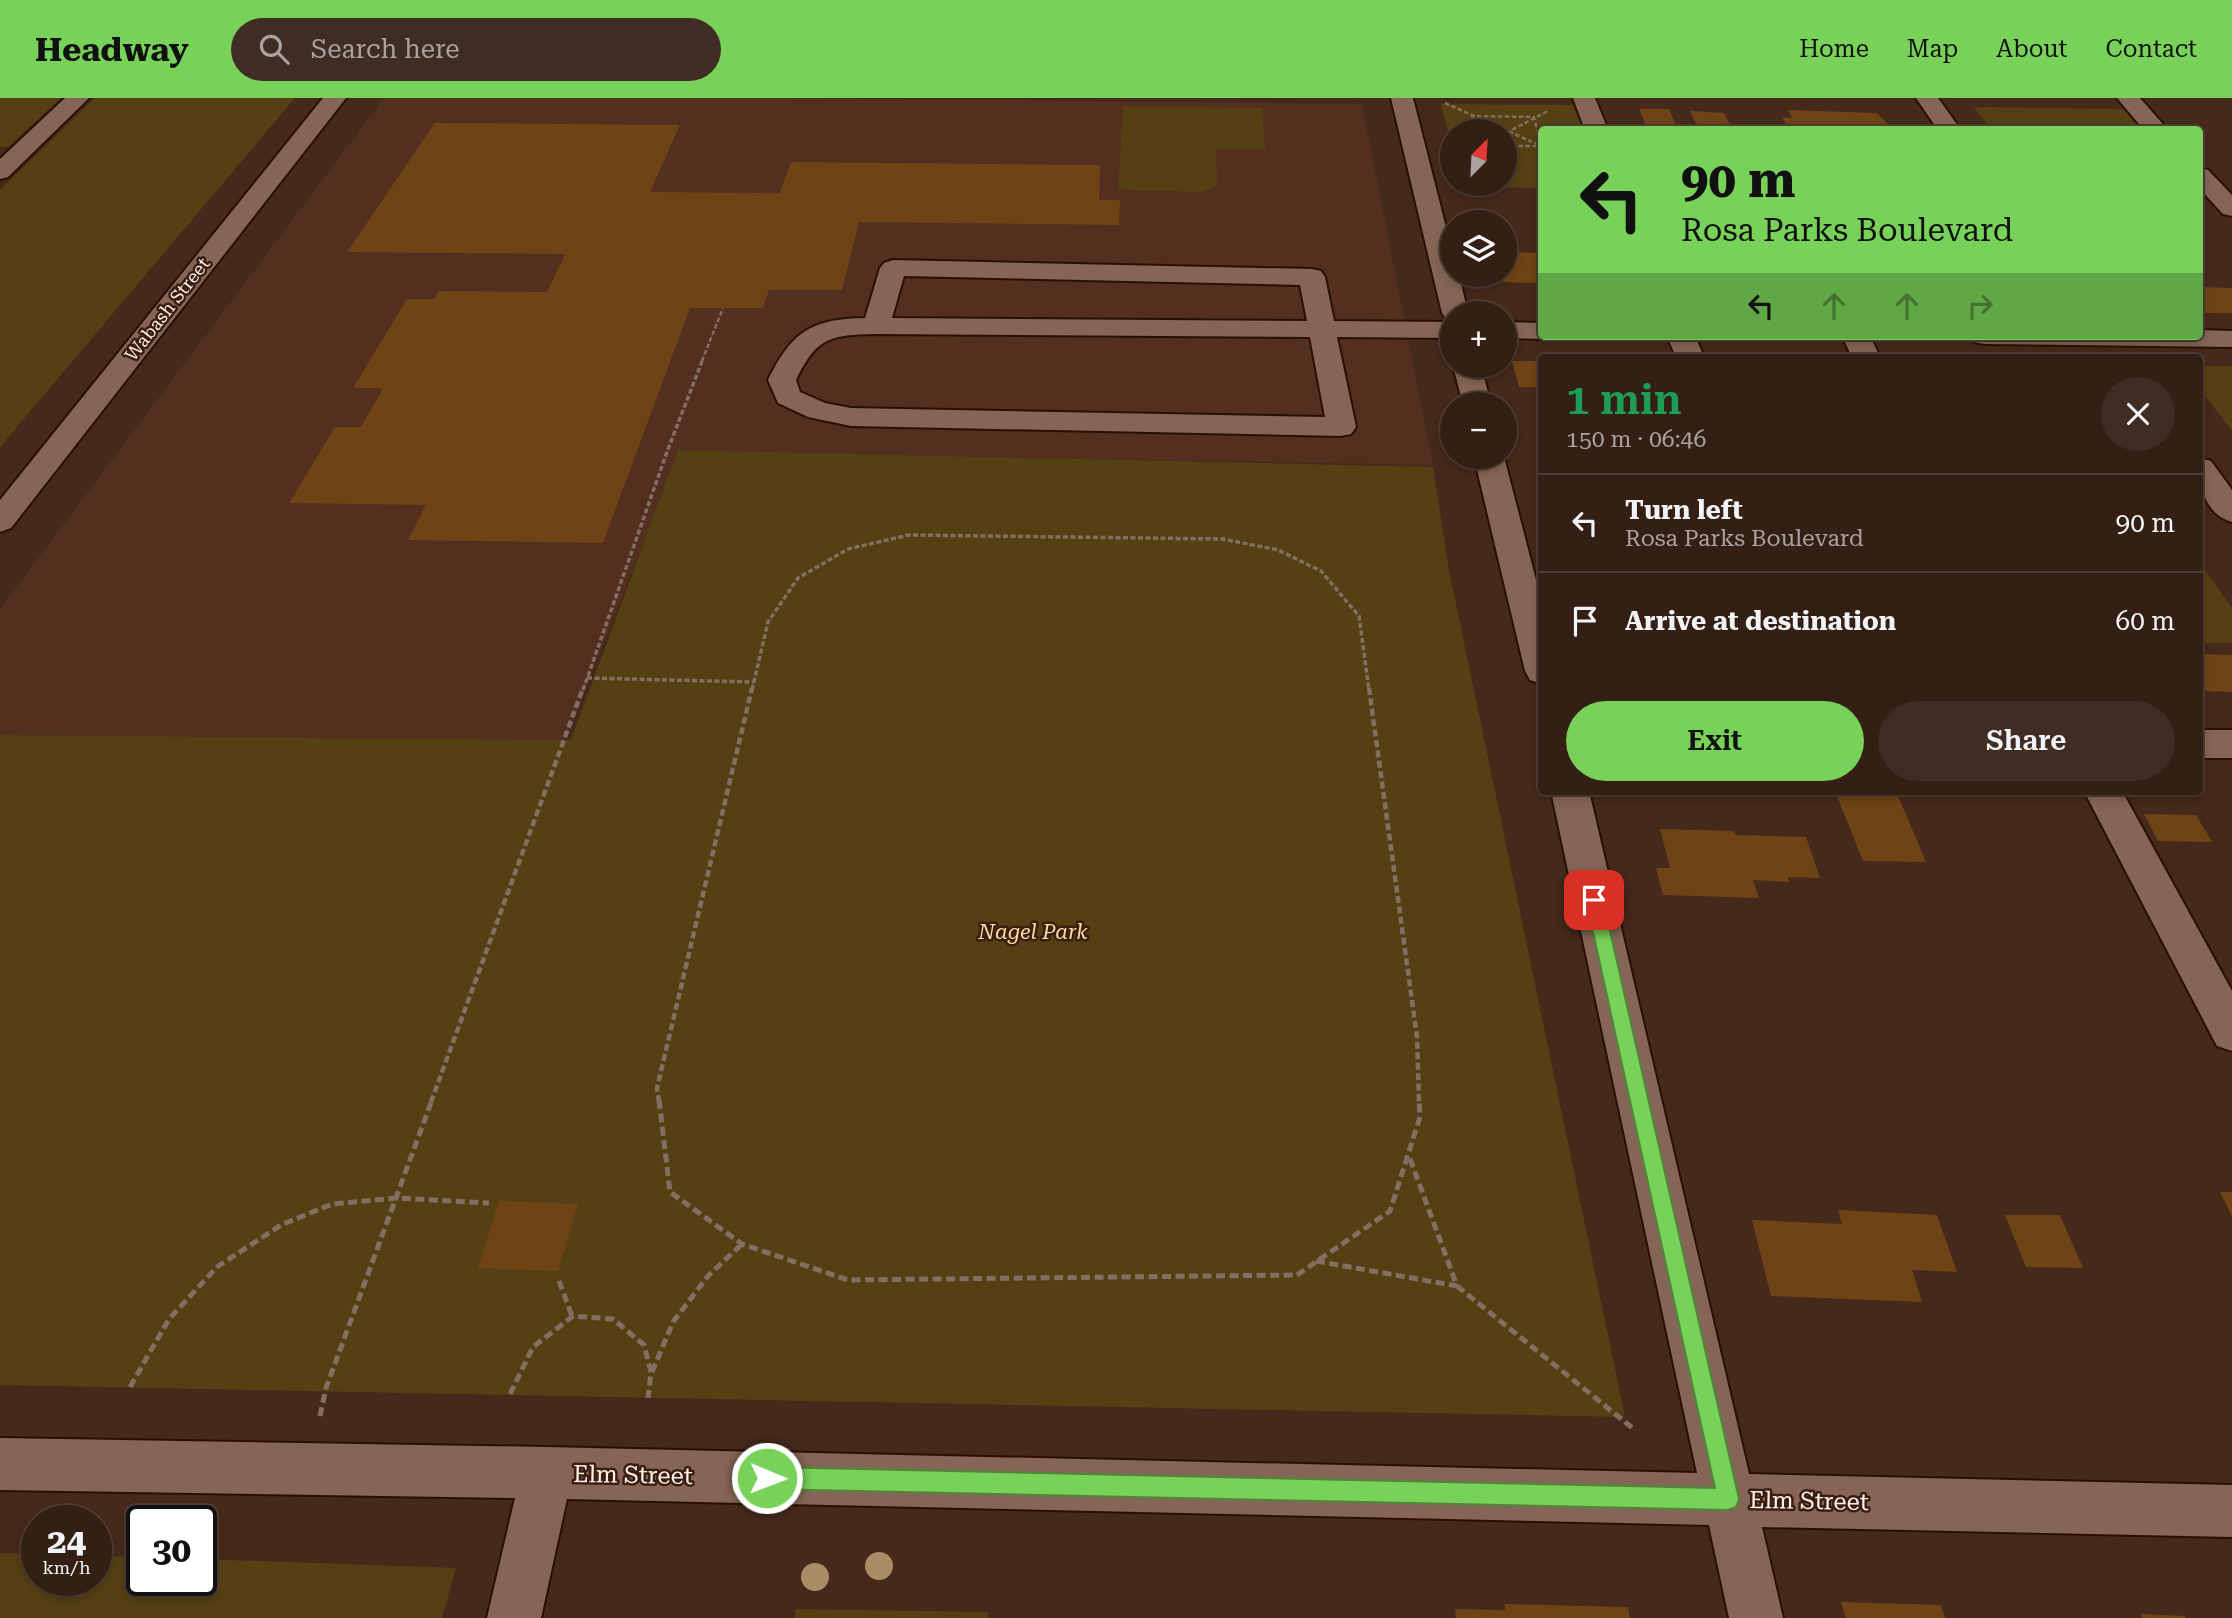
<!DOCTYPE html>
<html lang="en">
<head>
<meta charset="utf-8">
<style>
  body { margin:0; font-family:"Roboto Serif",serif; background:#3f2c22; color:#f1f3f6; height:100vh; display:flex; flex-direction:column; font-size:26px; white-space:nowrap }
  * { box-sizing:border-box; margin:0 }
  p { font-size:23px; color:#a9a2a0 }
  .icon { flex:none; width:38px; height:38px; fill:none; stroke:currentColor; stroke-width:2; stroke-linecap:round; stroke-linejoin:round }
  .map { position:relative; flex:1; overflow:hidden }
  .sheet { position:absolute; left:1538px; top:256px; width:665px; height:441px; display:flex; flex-direction:column; background:#341f14; border-radius:7px; box-shadow:0 4px 10px #0003,0 0 0 2px #4e3d34 }
  .sheet>* { flex:none }
  .top-card { position:absolute; left:1538px; top:28px; width:665px; height:214px; border-radius:7px; box-shadow:0 4px 10px #0003,0 0 0 2px #4e3d34; background:#78d158; color:#111; overflow:hidden }
  .needle { width:46px; rotate:24deg }
  .tools { position:absolute; left:1440px; top:21px; display:grid; gap:14px }
  .tools a { display:grid; place-items:center; width:77px; height:77px; border-radius:50%; background:#341f14; box-shadow:0 4px 10px #0003,0 0 0 2px #4e3d34; font-size:35px }
  .speed { position:absolute; left:21px; top:1407px; display:flex; gap:14px; font-size:35px; font-weight:700; text-align:center }
  .speed>* { display:grid; place-content:center; width:91px; height:91px; border-radius:50%; background:#341f14; box-shadow:0 4px 10px #0003,0 0 0 2px #4e3d34; line-height:1 }
  .speed small { font-size:18px; font-weight:400 }
  .speed .limit { border:4px solid #111; border-radius:10px; background:#fff; color:#111 }
  .pin { position:absolute; display:grid; place-items:center; width:60px; height:60px; color:#fff; margin:-30px; border-radius:14px; box-shadow:0 4px 10px #0006 }
  .me { position:absolute; width:77px; margin:-38px; rotate:91deg; stroke-linejoin:round; filter:drop-shadow(0 0 5px #0008) }
  .turn { display:flex; align-items:center; gap:24px; height:147px; padding:0 28px; font-size:32px }
  .turn .icon { width:91px; height:91px; stroke-width:2.5 }
  .turn b { display:block; font-size:49px; line-height:60px }
  .lanes { display:flex; align-items:center; height:66px; padding:0 28px; background:#0003; justify-content:center; gap:35px; direction:ltr }
  .lanes .off { opacity:.35 }
  .round { display:grid; place-items:center; flex:none; width:74px; height:74px; border-radius:37px; background:#3f2c22 }
  .summary { display:flex; align-items:center; justify-content:space-between; height:119px; padding:0 28px }
  h1 { font-size:42px; font-weight:600; line-height:52px; color:#1e9e55 }
  .primary-button { display:flex; gap:14px; margin-top:auto; padding:14px 28px }
  .primary-button a { flex:1; height:80px; border-radius:42px; background:#78d158; color:#111; font-size:28px; font-weight:600; line-height:80px; text-align:center }
  .primary-button a+a { background:#3f2c22; color:#f1f3f6 }
  ul { padding:0; list-style:none }
  li { display:flex; align-items:center; gap:21px; height:98px; padding:0 28px; border-top:2px solid #4e3d34 }
  li div { flex:1 }
  li b { display:block; font-size:26px }
  li em { font-style:normal }
  header { display:flex; align-items:center; gap:42px; box-sizing:border-box; height:98px; padding:0 35px; background:#78d158; color:#111 }
  header strong { font-size:33px }
  nav { display:flex; gap:38px; margin-inline-start:auto; font-size:24px }
  .search { width:490px; height:63px; background:#3f2c22; display:flex; align-items:center; gap:18px; box-sizing:border-box; padding:0 24px; border-radius:38px; color:#a9a2a0; font-size:26px }
  .map>svg:first-child { display:block }
  .built { fill:#522f1e }
  .green { fill:#554013 }
  .building { fill:#6e4416 }
  .lines { fill:none; stroke-linecap:round; stroke-linejoin:round }
  .minor-casing { stroke:#2a1004; stroke-width:4 }
  .path-far3 { stroke:#846d62; stroke-width:2.5; stroke-dasharray:4.5 2.5; stroke-linecap:butt }
  .path-far2 { stroke:#846d62; stroke-width:3.5; stroke-dasharray:5 2.5; stroke-linecap:butt }
  .path-far1 { stroke:#846d62; stroke-width:4.5; stroke-dasharray:7 3.5; stroke-linecap:butt }
  .path { stroke:#846d62; stroke-width:5; stroke-dasharray:9 4.5; stroke-linecap:butt }
  .minor { fill:#856555; fill-rule:evenodd }
  .tree { fill:#a98c66 }
  .route { fill:#78d158; stroke:#4e8839; stroke-width:2 }
  .labels { text-anchor:middle; dominant-baseline:central; stroke-width:5; stroke-linejoin:round; paint-order:stroke }
  .far-street-label { font-size:18px; fill:#fdf1ec; stroke:#3a1f11 }
  .park-label { font-size:21px; font-style:italic; fill:#fbdda4; stroke:#3a1f11 }
  .near-street-label { font-size:24px; fill:#fdf1ec; stroke:#3a1f11 }
</style>
</head>
<body>
<header>
<strong>Headway</strong>
<div class="search"><svg class="icon" aria-label="search" viewBox="0 0 24 24"><circle cx="10" cy="10" r="6"/><path d="M15 15l6 6"/></svg>Search here</div>
<nav><a>Home</a><a>Map</a><a>About</a><a>Contact</a></nav>
</header>
<div class="map">
<svg width="2232" height="1520" viewBox="0 0 2232 1520">
  <rect width="100%" height="100%" fill="#45291b"/>
  <path class="built" d="M384 0H794L1362 6 1433 367 680 354 564 644 0 637V511Z"/>
  <path class="green" d="M0 0H61L8 49H0Z
    M95 0H295L0 349V92Z
    M1441 6 1577 7 1587 31 1542 32V90L1464 89 1463 86H1505V33H1452V48Z
    M1123 8 1262 10 1265 52H1216L1217 87 1202 94 1118 92Z
    M1974 9 2123 11 2141 31H1991Z
    M2200 268H2232V333L2200 291Z
    M678 352 1433 369 1449 472 1625 1319 0 1287V637L571 642Z
    M2200 465 2232 510V545H2200Z
    M0 1455 37 1456V1482H96V1458L142 1459V1482H201V1461L456 1470 442 1520H0Z
    M796 1511 988 1514V1520H794Z"/>
  <path class="building" d="M1639 11H1669L1678 32H1648Z
    M1788 12 1877 15 1892 31 1788 29 1782 19 1792 20Z
    M1690 13 1724 15 1733 32H1699Z
    M435 25 680 27 650 94 780 95 791 64 1100 67 1099 102H1120L1119 127 859 124 842 192H769L763 210H690L603 445 408 442 426 407 289 405 335 329H361L383 290H353L407 201H434L439 193 547 194 565 156 347 154Z
    M1505 154 1542 155V185L1498 184 1496 177H1505Z
    M2200 189 2232 190V215H2200Z
    M1512 263H1542V289H1519Z
    M2200 556 2232 557V594L2200 593Z
    M1835 693H1896L1926 764 1863 763Z
    M2144 716 2196 717 2212 744 2158 743Z
    M1660 731 1733 733 1736 737 1806 739 1820 780 1788 779 1789 784 1753 782 1759 800 1663 797 1656 770H1670Z
    M2220 1094H2232V1118Z
    M499 1103 578 1106 558 1173 478 1170Z
    M1838 1112 1937 1117 1957 1174 1912 1172 1922 1204 1771 1198 1752 1122 1842 1126Z
    M2005 1117H2060L2083 1170 2026 1169Z
    M1841 1504 1941 1507 1945 1520H1846Z
    M1505 1506 1628 1509 1630 1520H1456L1455 1511 1505 1512Z
    M2141 1516 2185 1518V1520H2142Z"/>
  <g class="lines">
    <g class="minor-casing">
      <path id="minor" d="M65 0H89L8 79 0 81V61Z
        M323 0H346L11 430 0 434V402Z
        M1391 0H1413L1452 153V177H1459L1468 215H1452V222L1446 221 1442 215Z
        M1573 0H1595L1608 32H1585Z
        M1916 0H1938L1961 32H1938Z
        M2117 0H2140L2168 32H2144Z
        M2200 70 2208 72 2232 97V118L2223 116 2200 91Z
        M893 162 1312 171 1321 173 1325 179 1334 223 1452 224V240L1337 239 1356 329 1351 336 1341 338 851 328 808 319 778 305 768 282C792 234 810 221 865 220L880 170 884 165ZM904 178 1300 187 1307 223 892 220ZM876 236 1310 239 1325 319 851 310 825 305 800 294 796 282C817 239 830 237 876 236Z
        M1505 224 1542 225V238H1552L1542 241 1505 240Z
        M2200 232 2232 233V249L1984 246 1974 244 1970 238H2200Z
        M1667 238H1695L1704 259H1676Z
        M1842 238H1870L1880 259H1852Z
        M1453 268H1481L1491 306H1463Z
        M1474 359H1504L1542 505V586L1530 582 1525 573Z
        M2200 360 2211 363 2232 392V424C2203 416 2199 385 2200 360Z
        M2200 632H2232V660H2200Z
        M1551 693H1589L1749 1376 2232 1387V1439L1762 1429 1783 1520H1729L1709 1427 567 1401 541 1520H487L515 1400 0 1392V1340L547 1349 1697 1375Z
        M2084 693H2122L2232 893V953L2217 948Z"/>
    </g>
    <path class="path-far3" d="M1445 5 1539 47
      M1478 33 1472 18 1534 19 1541 48H1505
      M1506 35 1548 13
      M702 263 723 210"/>
    <path class="path-far2" d="M587 580 754 584
      M583 592 668 351 703 261
      M752 592 768 524 798 480 848 451 909 437 1223 441 1278 452 1321 473 1359 518 1369 592"/>
    <path class="path-far1" d="M1369 590 1417 939 1419 1004
      M431 1004 583 590
      M659 1004 657 990 752 590"/>
    <path class="path" d="M659 1002 670 1094 742 1146 848 1182 1297 1177 1390 1113 1420 1019 1419 1002
      M1316 1163 1457 1188 1409 1058
      M559 1183 572 1218
      M1457 1188 1635 1332
      M652 1274 673 1224 708 1178 742 1146
      M130 1289 169 1221 217 1169 281 1127 332 1106 396 1100 489 1105
      M510 1296 533 1249 573 1218 613 1221 644 1247 651 1274 648 1300
      M320 1318 326 1290 432 1002"/>
    <use href="#minor" class="minor"/>
  </g>
  <g class="tree">
    <circle cx="879" cy="1468" r="14"/>
    <circle cx="815" cy="1479" r="14"/>
  </g>
  <path class="route" d="M1594 795 1600 797 1603 802 1739 1401 1736 1409 1728 1412 767 1391 759 1388 756 1380 759 1372 767 1369 1715 1390 1586 802 1589 797Z"/>
  <g class="labels">
    <g class="far-street-label">
      <text transform="translate(167 211) rotate(-52)">Wabash Street</text>
    </g>
    <g class="park-label">
      <text x="1033" y="834">Nagel Park</text>
    </g>
    <g class="near-street-label">
      <text transform="translate(633 1377) rotate(1)">Elm Street</text>
      <text transform="translate(1809 1403) rotate(1)">Elm Street</text>
    </g>
  </g>
</svg>
<div class="tools">
<a><svg class="needle" viewBox="-14 -14 28 28"><path d="M0-13l5 13h-10z" fill="#e53935"/><path d="M0 13l5-13h-10z" fill="#a9a2a0"/></svg></a>
<a><svg class="icon" aria-label="layers" viewBox="0 0 24 24"><path d="M12 4l9 5-9 5-9-5zM3 14l9 5 9-5"/></svg></a>
<a>+</a>
<a>−</a>
</div>
<div class="speed"><div>24<small>km/h</small></div><div class="limit">30</div></div>
<div class="pin" style="left:1594px;top:802px;background:#d93025"><svg class="icon" aria-label="arrive" viewBox="0 0 24 24"><path d="M6 21V4h12l-3 4 3 4H6"/></svg></div>
<svg class="me" style="left:767px;top:1380px" viewBox="-20 -20 40 40"><circle r="17" fill="#78d158" stroke="#fff" stroke-width="3"/><path d="M0-11L8 9 0 5-8 9z" fill="#fff"/></svg>
<div class="top-card">
<div class="turn"><svg class="icon" aria-label="left" viewBox="0 0 24 24"><path d="M17 20v-9H6M10 6l-5 5 5 5"/></svg><div><b>90 m</b>Rosa Parks Boulevard</div></div>
<div class="lanes"><svg class="icon" aria-label="left" viewBox="0 0 24 24"><path d="M17 20v-9H6M10 6l-5 5 5 5"/></svg><svg class="icon off" aria-label="ahead" viewBox="0 0 24 24"><path d="M12 20V5M6 11l6-6 6 6"/></svg><svg class="icon off" aria-label="ahead" viewBox="0 0 24 24"><path d="M12 20V5M6 11l6-6 6 6"/></svg><svg class="icon off" aria-label="right" viewBox="0 0 24 24"><path d="M7 20v-9h11M14 6l5 5-5 5"/></svg></div>
</div>
<section class="sheet">
<div class="summary"><div><h1>1 min</h1><p>150 m · 06:46</p></div><a class="round"><svg class="icon" aria-label="close" viewBox="0 0 24 24"><path d="M6 6l12 12M18 6L6 18"/></svg></a></div>
<ul>
<li><svg class="icon" aria-label="left" viewBox="0 0 24 24"><path d="M17 20v-9H6M10 6l-5 5 5 5"/></svg><div><b>Turn left</b><p>Rosa Parks Boulevard</p></div><em>90 m</em></li>
<li><svg class="icon" aria-label="arrive" viewBox="0 0 24 24"><path d="M6 21V4h12l-3 4 3 4H6"/></svg><div><b>Arrive at destination</b></div><em>60 m</em></li>
</ul>
<div class="primary-button"><a>Exit</a><a>Share</a></div>
</section>
</div>
</body>
</html>
